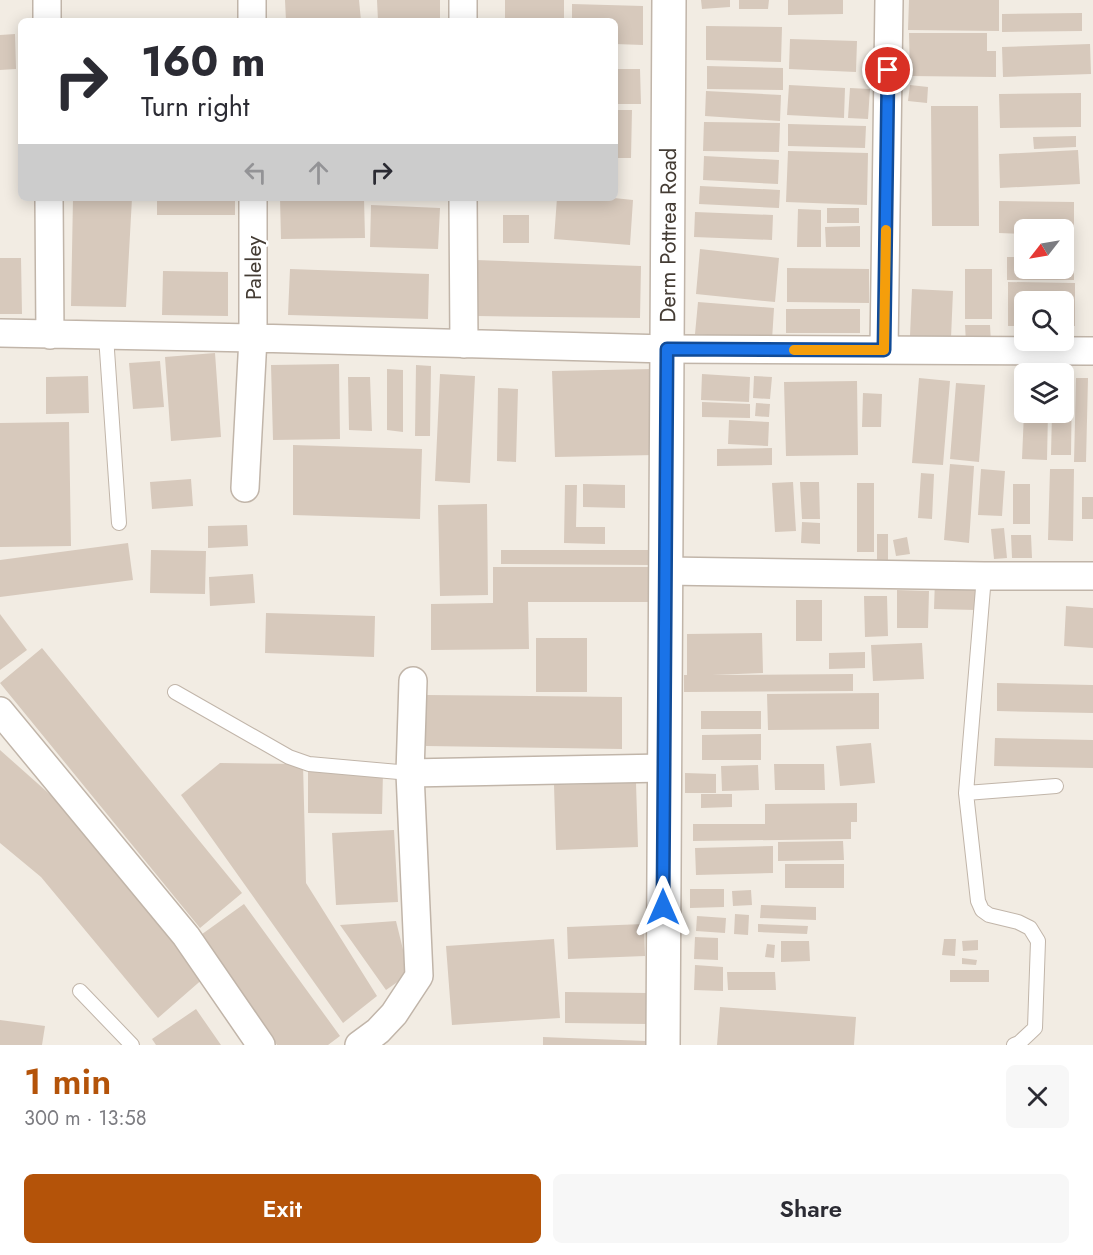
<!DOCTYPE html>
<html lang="en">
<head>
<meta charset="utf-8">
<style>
  body { margin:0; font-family:Jost,sans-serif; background:#f7f7f7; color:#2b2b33; height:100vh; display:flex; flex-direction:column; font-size:22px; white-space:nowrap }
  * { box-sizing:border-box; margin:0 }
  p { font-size:20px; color:#7c7c81 }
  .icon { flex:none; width:33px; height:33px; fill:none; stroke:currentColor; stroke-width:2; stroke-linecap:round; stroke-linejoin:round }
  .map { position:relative; height:1045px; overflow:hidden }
  .drawer { display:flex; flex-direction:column; background:#fff; flex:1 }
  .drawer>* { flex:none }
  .banner { position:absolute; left:18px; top:18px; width:600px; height:183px; border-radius:9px; box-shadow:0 3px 15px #0003; background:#fff; color:#2b2b33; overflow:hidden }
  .needle { width:39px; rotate:239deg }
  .controls { position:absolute; left:1014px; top:219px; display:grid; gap:12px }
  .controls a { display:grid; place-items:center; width:60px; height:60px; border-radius:9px; background:#fff; box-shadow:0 3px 15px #0003; font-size:30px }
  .pin { position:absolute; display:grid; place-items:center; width:51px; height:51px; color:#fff; margin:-26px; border:3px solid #fff; border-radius:50%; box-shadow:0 2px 6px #0007 }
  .me { position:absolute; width:66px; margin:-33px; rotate:0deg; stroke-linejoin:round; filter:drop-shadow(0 0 4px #0008) }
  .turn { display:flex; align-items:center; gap:21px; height:126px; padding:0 24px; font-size:27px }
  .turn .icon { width:78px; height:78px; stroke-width:2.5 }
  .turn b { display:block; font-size:42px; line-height:51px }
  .lanes { display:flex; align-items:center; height:57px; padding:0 24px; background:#0003; justify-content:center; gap:30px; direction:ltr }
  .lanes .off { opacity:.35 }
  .round { display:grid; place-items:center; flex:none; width:63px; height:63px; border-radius:9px; background:#f7f7f7 }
  .head { display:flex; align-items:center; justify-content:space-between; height:102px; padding:0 24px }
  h1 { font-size:36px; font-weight:600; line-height:45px; color:#b45309 }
  .cta { display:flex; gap:12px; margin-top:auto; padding:12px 24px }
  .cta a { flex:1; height:69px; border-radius:9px; background:#b45309; color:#fff; font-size:24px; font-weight:600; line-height:69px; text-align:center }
  .cta a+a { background:#f7f7f7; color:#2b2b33 }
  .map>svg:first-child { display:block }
  .building { fill:#d7c9bc }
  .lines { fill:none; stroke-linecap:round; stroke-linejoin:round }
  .service-casing { stroke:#c1b5a9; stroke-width:16 }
  .minor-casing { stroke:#c1b5a9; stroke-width:30 }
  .tertiary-casing { stroke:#c1b5a9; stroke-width:36 }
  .service { stroke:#fff; stroke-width:14 }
  .minor { stroke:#fff; stroke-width:27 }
  .tertiary { stroke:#fff; stroke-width:33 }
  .route-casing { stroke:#114b97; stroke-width:15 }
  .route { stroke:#1a73e8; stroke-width:10 }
  .slow { stroke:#f59e0b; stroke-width:10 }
  .labels { text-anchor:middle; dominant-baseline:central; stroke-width:5; stroke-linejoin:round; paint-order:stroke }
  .street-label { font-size:22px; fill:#443c34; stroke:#fff }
</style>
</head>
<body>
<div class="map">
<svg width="1093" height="1045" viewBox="0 0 1093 1045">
  <rect width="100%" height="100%" fill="#f2ece3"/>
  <path class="building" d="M285 0H359L361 21H286Z
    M377 0H440V21H378Z
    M505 0H564V21H505Z
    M701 0H730V7L702 9Z
    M739 0H769L768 9H739Z
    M788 0H843V14L788 15Z
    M909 0H999V31L908 30Z
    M572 4 643 6V45L615 44V21H572Z
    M1082 13V31L1002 32V14Z
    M706 26 782 27 781 62 706 60Z
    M909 33H987V51H996V77L910 76Z
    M15 34 16 69 0 70V35Z
    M790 39 857 41 856 72 789 69Z
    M1090 44 1091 74 1003 77 1002 47Z
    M707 66 783 68V90L707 89Z
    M615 69H640L641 104H615Z
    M789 85 845 88 844 118 787 115Z
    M910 85 928 87 927 103 908 101Z
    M850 88 870 89 868 119 848 118Z
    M706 91 781 95 780 121 705 116Z
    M1081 93V127L1000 128 999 94Z
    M931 106H978L979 226H932Z
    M615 110H632L631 158H615Z
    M704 122 780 123 779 152 703 151Z
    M788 124 866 126 865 148 788 146Z
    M1076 136V147L1034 149 1033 137Z
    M1078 150 1080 184 1000 188 999 154Z
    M788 151 868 153 867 205 786 202Z
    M704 156 779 160 778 184 703 180Z
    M700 186 780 190 779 208 699 204Z
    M73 198H132L126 307 71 306Z
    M157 198H235V215H157Z
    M280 198H364L365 238 281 239Z
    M557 198H614L633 200 630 245 554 239Z
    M999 201 1074 202V234H1064V230H1024V234L999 233Z
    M371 205 440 208 438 249 370 247Z
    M827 208H859V223H827Z
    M798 209 821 210V247H797Z
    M695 212 773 215 772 240 694 237Z
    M503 215H529V243H503Z
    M860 226V247H826L825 227Z
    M700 249 779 258 775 302 696 294Z
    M1007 257H1024V268H1064V257H1074V280H1007Z
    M0 258H21L22 314H0Z
    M476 260 641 266 640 318 477 316Z
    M787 268 869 269V303L787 302Z
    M290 269 429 274 428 319 288 315Z
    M965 269H992V319H965Z
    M163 271 228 272V316L162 315Z
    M1008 282 1075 283V326H1064V302H1024V326H1008Z
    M912 289 953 291 951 338 910 336Z
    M698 302 774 308 772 340 695 334Z
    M786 309H860V333H786Z
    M965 325H990L991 343H966Z
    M215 353 221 437 171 441 165 357Z
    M160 361 164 407 133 409 129 363Z
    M339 364 340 439 273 440 271 365Z
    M416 365 431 366 430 436H415Z
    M387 369 403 370V432L387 430Z
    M653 369 655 455 555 457 552 371Z
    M440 374 475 376 470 483 435 481Z
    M702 374 750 377 749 402 701 400Z
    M88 376 89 413 46 414V377Z
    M754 376 772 377 770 399 753 398Z
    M348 377H370L372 431 349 430Z
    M919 378 950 381 943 465 912 463Z
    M1076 378H1088L1086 462H1074Z
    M1064 380H1072L1071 455H1051L1052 412H1064Z
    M857 381 858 455 786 456 784 382Z
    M956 383 985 385 979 462 950 459Z
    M498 388 518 389 516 462 497 461Z
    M863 393 882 394 881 427H862Z
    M702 402 750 404V418L702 417Z
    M756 403 770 404 769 417 755 416Z
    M1024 412H1048L1047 460 1022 459Z
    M729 420 769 422 768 446 728 444Z
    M69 422 71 546 0 547V423Z
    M293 445 422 449 420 519 293 515Z
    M772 448V465L717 466V449Z
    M950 464 974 466 969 543 944 540Z
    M981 469 1005 471 1002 516 978 515Z
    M1050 469H1074L1073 541 1048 540Z
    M921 473 934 474 932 519 918 518Z
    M191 479 193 506 152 509 150 482Z
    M793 482 796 531 775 532 772 483Z
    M800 482H819L820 519H802Z
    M857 483H874V552H857Z
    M583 484 625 485V508L583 507Z
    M1013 484H1030V524H1013Z
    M565 485H577L576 527H605V544L564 543Z
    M1082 497H1093V519H1082Z
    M487 504 488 595 440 596 438 505Z
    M802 522 820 523V544L801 543Z
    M247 525 248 546 208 548V526Z
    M1004 528 1007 558 994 559 991 529Z
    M877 534H888V563L877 562Z
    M1011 535H1031L1032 558H1012Z
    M907 537 910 554 896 556 893 540Z
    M128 543 133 580 0 597V560Z
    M151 550 206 551 205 594 150 593Z
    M501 550H650V565L501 564Z
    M493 567H651V602H528L529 649 431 650V604L493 603Z
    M253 574 255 603 210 606 209 577Z
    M935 579 976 580V610L934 609Z
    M897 590 929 591 928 628H897Z
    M864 596H887L888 636 865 637Z
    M796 600H822V641H796Z
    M1066 606 1093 608V648L1064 646Z
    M266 613 375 616 374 657 265 653Z
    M0 614 27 650 0 670Z
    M762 633 763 673 712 675 853 674V691L684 692V675H687V634Z
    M536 638H587V692H536Z
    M922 643 924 679 873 681 871 645Z
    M42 648 242 893 200 928 0 683Z
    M865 652V668L829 669V653Z
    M997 683 1093 685V713L997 711Z
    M879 693V729L768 730 767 694Z
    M426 695 622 697V749L426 746Z
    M701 711H761V729H701Z
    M761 734V760H702V735Z
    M995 738 1093 740V768L994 766Z
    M871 743 875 783 840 786 836 746Z
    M0 750 90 830 205 977 158 1018 41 877 0 843Z
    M220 763 303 764 306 883 377 996 343 1023 181 795Z
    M774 764H824L825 790H775Z
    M758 765 759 790 722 791 721 766Z
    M308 771 383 772 382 814 308 813Z
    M685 773 716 774V793H685Z
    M636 783 638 847 556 850 554 785Z
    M701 794H732V807L701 808Z
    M857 803V822H851V839L693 841V824H765V804Z
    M394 830 398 902 336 905 332 833Z
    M843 841 844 860 778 861V842Z
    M773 846V873L696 875 695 848Z
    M785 864H844V888H785Z
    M690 889H724V907L690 908Z
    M751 890 752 905 733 906 732 891Z
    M244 904 340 1036 328 1045H277L198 937Z
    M761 905 816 907V920L760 918Z
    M735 914 749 915 748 935 734 934Z
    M697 916 726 918 725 933 696 931Z
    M396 921 409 974 386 990 340 925Z
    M644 924 645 956 568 959 567 927Z
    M758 924 808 926 807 934 758 932Z
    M695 937 718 938V960L694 959Z
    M554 939 560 1018 452 1025 446 946Z
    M944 939H956L955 956 942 955Z
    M978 940V950L963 951 962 941Z
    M781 941H809L810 961 781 962Z
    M767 944 775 945 774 958 765 957Z
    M962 958 977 960 976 965 962 964Z
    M695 965 723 967V991L694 990Z
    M950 970H989V982H950Z
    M727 972H775L776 990H728Z
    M565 992 647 993V1024L565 1023Z
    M720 1007 856 1017 854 1045H717Z
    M196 1009 221 1045H156L152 1039Z
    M0 1020 45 1026 42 1045H0Z
    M543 1037 646 1041V1045H543Z"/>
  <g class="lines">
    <g class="service-casing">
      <path id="service" d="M106 336 119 523
        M984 576 966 793 978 901 982 910 989 915 1018 922 1030 928 1038 941 1035 1028 1019 1043 1014 1045
        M175 692 289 757 309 764 410 773
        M966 793 1056 786
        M80 991 132 1045"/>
    </g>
    <g class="minor-casing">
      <path id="minor" d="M47 0V21
        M252 0V21
        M463 0V21
        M49 198 50 335
        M463 198 464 344
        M0 333 253 338 667 349 1093 351
        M884 350 889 0
        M245 488 253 338V198
        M666 571 984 576H1093
        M0 711 186 936 261 1045
        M410 773 664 768
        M359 1045 378 1031 394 1014 419 976 410 773 413 681"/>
    </g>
    <g class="tertiary-casing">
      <g id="tertiary">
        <path id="s1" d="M663 1045 669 0"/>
      </g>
    </g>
    <use href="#service" class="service"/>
    <use href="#minor" class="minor"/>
    <use href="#tertiary" class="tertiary"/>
  </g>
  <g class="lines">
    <g class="route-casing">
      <path id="route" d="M663 907 667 349 884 350 888 70"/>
    </g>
    <use href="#route" class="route"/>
    <path class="slow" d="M794 350H884L886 230"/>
  </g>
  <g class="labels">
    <g class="street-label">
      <text stroke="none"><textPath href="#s1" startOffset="810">Derm Pottrea Road</textPath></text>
      <text transform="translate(253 268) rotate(-90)">Paleley</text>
    </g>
  </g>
</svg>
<div class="controls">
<a><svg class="needle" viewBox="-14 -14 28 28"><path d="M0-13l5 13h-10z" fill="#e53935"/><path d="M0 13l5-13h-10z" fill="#7c7c81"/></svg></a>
<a><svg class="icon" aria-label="search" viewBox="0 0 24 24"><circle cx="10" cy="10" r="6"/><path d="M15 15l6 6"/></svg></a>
<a><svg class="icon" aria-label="layers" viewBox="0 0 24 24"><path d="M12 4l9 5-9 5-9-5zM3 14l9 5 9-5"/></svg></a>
</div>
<div class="pin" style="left:888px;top:70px;background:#d93025"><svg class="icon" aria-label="arrive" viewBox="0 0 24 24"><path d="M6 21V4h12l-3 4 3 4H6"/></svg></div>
<svg class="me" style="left:663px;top:907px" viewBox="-20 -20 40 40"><path d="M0-17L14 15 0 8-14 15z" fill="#1a73e8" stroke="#fff" stroke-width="4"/></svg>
<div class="banner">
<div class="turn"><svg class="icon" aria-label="right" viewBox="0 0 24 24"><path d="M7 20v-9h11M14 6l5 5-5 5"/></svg><div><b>160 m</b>Turn right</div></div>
<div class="lanes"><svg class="icon off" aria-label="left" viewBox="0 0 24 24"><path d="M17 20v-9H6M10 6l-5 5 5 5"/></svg><svg class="icon off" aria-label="ahead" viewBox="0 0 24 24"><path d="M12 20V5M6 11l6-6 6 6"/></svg><svg class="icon" aria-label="right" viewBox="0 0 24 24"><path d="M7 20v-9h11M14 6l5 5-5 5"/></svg></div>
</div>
</div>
<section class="drawer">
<div class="head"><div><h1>1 min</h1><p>300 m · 13:58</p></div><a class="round"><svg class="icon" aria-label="close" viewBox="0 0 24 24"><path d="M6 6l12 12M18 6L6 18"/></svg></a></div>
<div class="cta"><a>Exit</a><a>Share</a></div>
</section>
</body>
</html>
